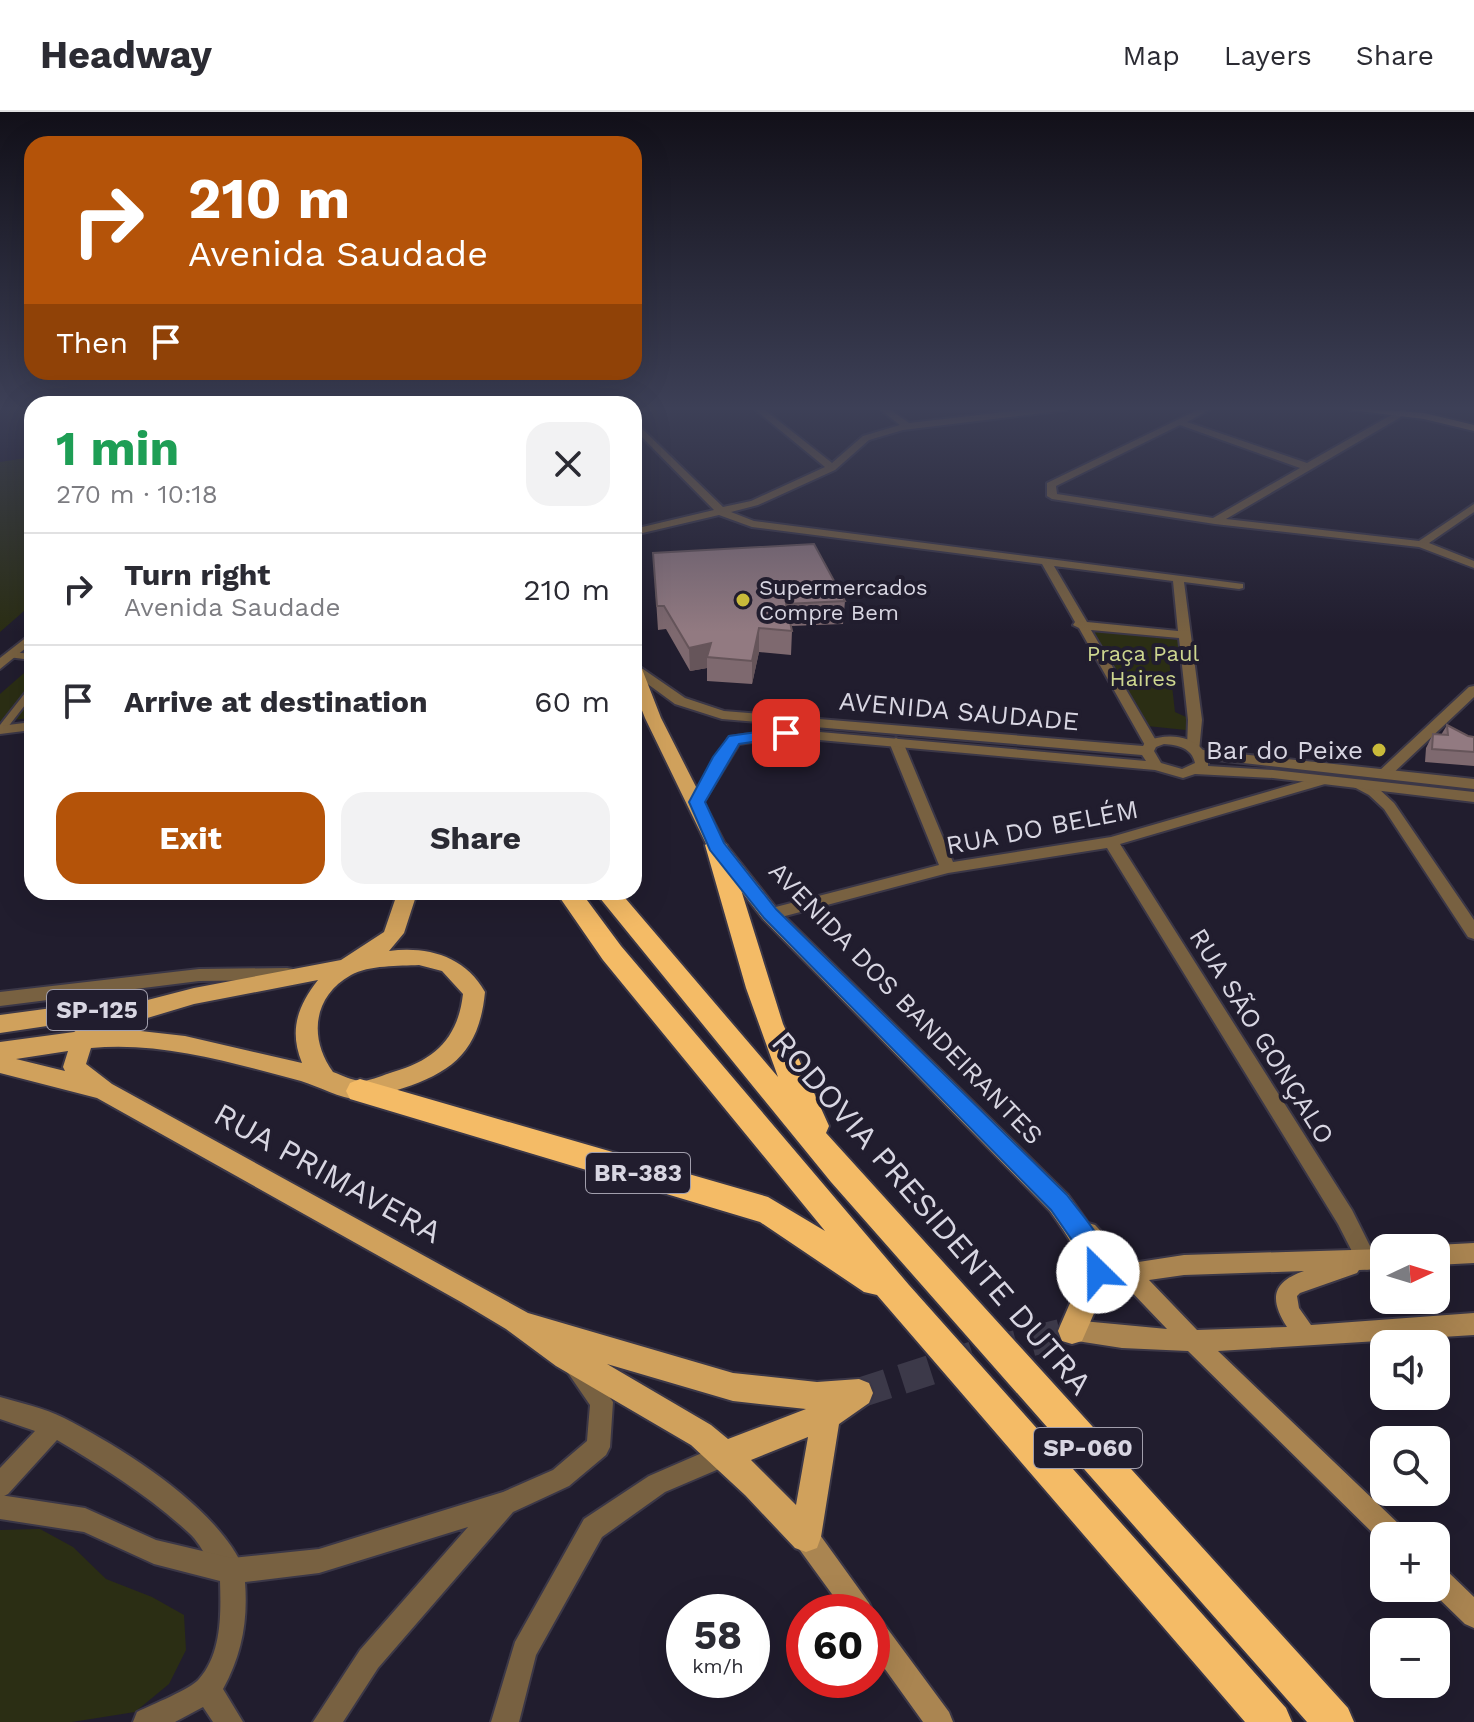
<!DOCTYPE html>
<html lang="en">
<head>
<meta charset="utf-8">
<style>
  body { margin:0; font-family:"Work Sans",sans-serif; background:#f2f2f3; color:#2b2b33; height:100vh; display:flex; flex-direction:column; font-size:30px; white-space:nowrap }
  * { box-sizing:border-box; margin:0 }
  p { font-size:26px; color:#7c7c81 }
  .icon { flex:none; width:44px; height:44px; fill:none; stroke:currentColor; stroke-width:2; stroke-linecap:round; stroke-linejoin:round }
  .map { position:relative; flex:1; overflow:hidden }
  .sheet { position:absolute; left:24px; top:284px; width:618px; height:504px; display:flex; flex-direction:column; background:#fff; border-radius:24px; box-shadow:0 8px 32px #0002 }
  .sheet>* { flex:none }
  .guide { position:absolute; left:24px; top:24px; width:618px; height:244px; border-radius:24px; box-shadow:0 8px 32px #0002; background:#b45309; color:#fff; overflow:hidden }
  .needle { width:52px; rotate:86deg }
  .buttons { position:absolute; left:1370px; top:1122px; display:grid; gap:16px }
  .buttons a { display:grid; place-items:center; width:80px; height:80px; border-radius:16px; background:#fff; box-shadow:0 8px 32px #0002; font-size:40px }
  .speed { position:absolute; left:666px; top:1482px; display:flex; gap:16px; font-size:40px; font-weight:700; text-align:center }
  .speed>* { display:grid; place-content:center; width:104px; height:104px; border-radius:50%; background:#fff; box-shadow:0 8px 32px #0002; line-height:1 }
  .speed small { font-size:20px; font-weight:400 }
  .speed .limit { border:12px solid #d22; background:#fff; color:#111 }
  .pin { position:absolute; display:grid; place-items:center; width:68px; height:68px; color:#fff; margin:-34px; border-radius:16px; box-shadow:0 4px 12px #0006 }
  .me { position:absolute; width:88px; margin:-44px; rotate:337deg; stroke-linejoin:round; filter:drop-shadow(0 0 6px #0008) }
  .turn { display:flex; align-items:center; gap:28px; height:168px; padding:0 32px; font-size:36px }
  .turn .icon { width:104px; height:104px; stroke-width:2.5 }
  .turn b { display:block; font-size:56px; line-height:68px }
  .then { display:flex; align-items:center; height:76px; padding:0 32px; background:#0003; gap:16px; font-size:30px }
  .round { display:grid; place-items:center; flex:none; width:84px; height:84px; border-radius:24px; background:#f2f2f3 }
  .headline { display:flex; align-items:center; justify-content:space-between; height:136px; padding:0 32px }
  h1 { font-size:48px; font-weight:700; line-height:60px; color:#1e9e55 }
  .primary-button { display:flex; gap:16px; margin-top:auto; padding:16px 32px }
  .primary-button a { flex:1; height:92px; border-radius:24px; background:#b45309; color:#fff; font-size:32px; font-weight:700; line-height:92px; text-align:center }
  .primary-button a+a { background:#f2f2f3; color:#2b2b33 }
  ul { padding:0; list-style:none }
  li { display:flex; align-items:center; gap:24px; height:112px; padding:0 32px; border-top:2px solid #e1e1e2 }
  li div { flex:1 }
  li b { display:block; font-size:30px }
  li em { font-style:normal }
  header { display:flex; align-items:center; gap:48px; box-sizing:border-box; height:112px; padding:0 40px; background:#fff; border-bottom:2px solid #e1e1e2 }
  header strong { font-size:38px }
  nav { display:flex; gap:44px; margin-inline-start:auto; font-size:28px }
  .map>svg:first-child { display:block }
  .green { fill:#2b2e14 }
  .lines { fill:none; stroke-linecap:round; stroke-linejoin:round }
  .primary-tunnel { stroke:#3c3949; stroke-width:30; stroke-dasharray:30 15; stroke-linecap:butt }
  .service-casing { stroke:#3b3747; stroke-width:4 }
  .minor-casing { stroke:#3b3747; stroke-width:4 }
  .tertiary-casing { stroke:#3b3747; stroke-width:4 }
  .secondary-casing { stroke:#3b3747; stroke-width:4 }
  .primary-casing { stroke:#3b3747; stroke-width:4 }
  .motorway-casing { stroke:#3b3747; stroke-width:4 }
  .service { fill:#786141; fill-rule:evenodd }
  .minor { fill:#786141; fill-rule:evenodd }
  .tertiary { fill:#786141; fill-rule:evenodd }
  .secondary { fill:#aa8551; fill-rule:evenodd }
  .primary { fill:#d0a15c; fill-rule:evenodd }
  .motorway { fill:#f4bb66; fill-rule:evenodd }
  .wall { fill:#7e696f }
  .shaded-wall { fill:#66555a }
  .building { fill:#927a81; stroke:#66555a; stroke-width:2 }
  .route { fill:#1a73e8; stroke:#114b97; stroke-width:2 }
  .poi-dot { fill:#c9ba3a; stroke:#211d2e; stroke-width:3 }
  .labels { text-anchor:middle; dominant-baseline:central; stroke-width:8; stroke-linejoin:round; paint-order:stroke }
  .far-poi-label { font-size:22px; fill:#d8d6e2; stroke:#211d2e; text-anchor:start }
  .far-park-label { font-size:22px; fill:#cdd68f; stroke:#211d2e }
  .shield { fill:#211d2e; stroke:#a19eac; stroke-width:2 }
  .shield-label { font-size:24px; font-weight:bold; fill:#d8d6e2 }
  .street-label { font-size:26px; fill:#d8d6e2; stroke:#211d2e }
  .poi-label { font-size:26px; fill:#d8d6e2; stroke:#211d2e; text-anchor:end }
  .near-street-label { font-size:32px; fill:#d8d6e2; stroke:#211d2e }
</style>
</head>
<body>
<header>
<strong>Headway</strong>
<nav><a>Map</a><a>Layers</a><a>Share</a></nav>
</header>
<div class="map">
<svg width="1474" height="1610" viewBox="0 0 1474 1610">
  <rect width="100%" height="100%" fill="#211d2e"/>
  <path class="green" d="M32 345V492L0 520V350Z
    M1093 519 1179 528 1182 543 1169 548 1175 600 1186 605V618L1147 614Z
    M32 554V606L0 609V582Z
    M40 1417 73 1435 106 1467 152 1485 184 1503 186 1538 169 1572 135 1600 72 1610H0V1418Z"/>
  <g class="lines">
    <path class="primary-tunnel" d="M859 1281 977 1243 1072 1219"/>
    <g class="service-casing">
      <path id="service" d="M11 540 32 542V548L8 545 7 543Z
        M32 575V584L4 620 0 621V613L29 576Z"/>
    </g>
    <g class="minor-casing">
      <path id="minor" d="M752 295H761L832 351 863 324 900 313 877 295H886L909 311 1048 295H1071L1067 298 903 318 869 328 835 358 758 393 731 400 754 409 1243 472V476L1239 477 1184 470 1202 608 1199 639H1189L1187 636 1188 608 1179 526 1091 518 1158 632 1151 636 1146 635 1079 516 1073 513 1075 510 1042 452 752 415 719 403 634 423V417L714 398 634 317V309L723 395 751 389 825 355ZM1054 454 1173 469 1178 519 1087 510Z
        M1204 295H1214L1187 310 1307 351 1400 298H1406V302L1226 407 1419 429 1474 392V400L1429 431 1474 449V456L1419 435 1215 412 1052 387 1047 384V371ZM1180 313 1300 356 1213 406 1057 382 1056 374Z
        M32 521V531L0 557V546Z
        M1474 574V585L1388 666H1378L1376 663 1378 660 1469 575Z
        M32 610V618L0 622V614Z
        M896 626 903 630 953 750 1111 725 1315 666H1325L1327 669 1325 672 1120 732 1352 1098 1377 1148 1374 1155 1367 1158 1360 1155 1338 1112 1107 736 948 761 770 808 764 806 762 802 764 798 939 753 889 630Z
        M1361 670 1379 677 1394 691 1474 808V827L1468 825 1384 697 1369 683 1354 675Z
        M287 856 293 857 295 862 293 867 287 868 199 869 0 894V880L199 857Z
        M0 1285C21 1291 44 1296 64 1306 124 1337 218 1395 245 1459L241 1468 232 1472C211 1463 205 1435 189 1421 149 1384 104 1356 57 1328L8 1382 0 1386V1356L35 1319 0 1307Z"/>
    </g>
    <g class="tertiary-casing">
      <path id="tertiary" d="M634 555H640L685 586 724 599 1143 634 1146 629C1166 622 1188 622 1203 638L1474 667V677L1208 647V654L1273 658 1474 680V690L1273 666 1195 662 1183 666 1155 658 786 625 739 632 702 693 697 695 690 690 729 625 786 617 1146 649 1142 643 722 607 675 592 634 562ZM1164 632C1178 633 1192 636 1195 651L1182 657 1161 651 1154 639 1156 635Z
        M577 1247 585 1250 613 1290 610 1335 606 1343 569 1374 513 1400 378 1556 343 1610H313L360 1538 468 1415 319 1461 245 1470C248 1509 242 1542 223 1577L243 1610H213L203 1595 175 1610H133L137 1600C151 1593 191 1577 199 1567 222 1541 221 1501 220 1469L154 1452 84 1420 0 1407V1383L85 1396 156 1428 232 1446 319 1437 503 1380 553 1358 587 1329 590 1293 566 1258 569 1250Z
        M725 1331 733 1335 737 1343 733 1351 665 1380 602 1425 536 1543 519 1610H491L515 1530 584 1407 649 1364Z"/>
    </g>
    <g class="secondary-casing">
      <path id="secondary" d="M634 295H659L634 301Z
        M1347 295 1424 301 1474 313V319L1424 307 1351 298Z
        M1088 1111 1095 1113 1132 1151 1184 1143 1384 1137V1157L1359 1158 1357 1161 1300 1181 1297 1184 1299 1196 1311 1213 1474 1201V1223L1218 1239 1402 1415 1405 1424H1384V1432L1188 1239 1122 1236 1064 1227 1061 1219 1064 1211 1072 1208 1167 1217 1081 1127 1078 1120 1081 1113ZM1304 1159C1272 1170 1269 1187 1287 1215L1197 1218 1149 1168 1184 1163Z
        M1474 1131V1151L1436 1153V1136H1429L1436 1133Z
        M806 1413 815 1416 869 1491 873 1500 872 1502 845 1500 797 1434 794 1425 797 1416Z
        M1436 1453 1445 1457 1474 1485V1516L1465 1512 1428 1476H1436Z
        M872 1504 881 1508 949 1600 953 1610H923L872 1539Z"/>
    </g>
    <g class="primary-casing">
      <path id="primary" d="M634 552 642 557 661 606 724 730 777 797 1068 1083C1118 1151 1116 1152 1082 1229L1072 1232 1062 1229 1058 1219C1085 1155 1092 1158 1050 1099L763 807 709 738 645 606 634 578Z
        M393 780H414L416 784 404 821 389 839C427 834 465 844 485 880 479 942 450 962 394 979 383 983 371 989 359 988 339 986 320 975 301 969 233 951 161 929 91 936L86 952 112 972 528 1201 733 1261 817 1270 859 1267 869 1271 873 1281 869 1291 839 1312 821 1425 817 1436 806 1440 795 1436 745 1383 691 1333 556 1254 506 1217 461 1190 97 986 0 961V930L74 920 94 907 0 921V903L127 886 136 891 194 876 341 848 384 820 396 785ZM419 853 442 859 463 882C458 926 435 948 393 960 383 963 373 968 363 969 352 969 342 963 333 960 309 927 312 885 351 863 369 853 399 854 419 853ZM318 868C297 895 289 919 302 951L185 924 114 916 194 892ZM68 939 63 955 65 959 16 947ZM607 1252 733 1289 806 1297 728 1327 711 1313ZM808 1325 796 1393 751 1348Z"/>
    </g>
    <g class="motorway-casing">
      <path id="motorway" d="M716 725 727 733 783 912 829 1014 826 1021 1348 1596 1354 1610H1307L831 1070 595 780H620L778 965 746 876 705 733Z
        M556 780H581L621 834 909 1173 1286 1596 1292 1610H1245L877 1183 864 1180 760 1110 350 987 346 979 350 971 360 967 768 1085 825 1119 603 848Z"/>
    </g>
    <use href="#service" class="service"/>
    <use href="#minor" class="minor"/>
    <use href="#tertiary" class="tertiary"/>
    <use href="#secondary" class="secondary"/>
    <use href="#primary" class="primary"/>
    <use href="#motorway" class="motorway"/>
  </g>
  <path class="wall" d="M653 441 845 489 843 512 791 514 792 519 791 543 759 540 752 572 707 569V556L690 559 666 517 658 518Z
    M1447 613 1468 624 1474 625V654L1425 650 1426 636 1433 622 1441 623Z"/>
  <path class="shaded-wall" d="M759 516V540L752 572V549Z
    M711 531 707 545V556L690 559 689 536Z"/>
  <path class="building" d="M814 432 845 489 786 492 792 519 759 516 752 549 707 545 711 531 689 536 664 494H657L653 441Z
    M1447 613 1468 624 1474 625V640L1432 637 1433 622 1448 623Z"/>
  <linearGradient id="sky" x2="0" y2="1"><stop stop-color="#121019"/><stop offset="0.57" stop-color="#3d4057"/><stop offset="1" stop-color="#3d4057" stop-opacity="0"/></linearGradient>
  <rect width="1474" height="520" fill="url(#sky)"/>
  <path class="route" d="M786 616 794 621 791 624 739 632 705 690 724 731 776 797 1067 1083C1083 1105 1118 1139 1106 1168L1098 1171 1089 1168 1083 1144 1051 1098 764 806 710 738 689 690 713 645 729 624Z"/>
  <g class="poi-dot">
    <circle cx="743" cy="488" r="8"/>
    <circle cx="1379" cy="638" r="8"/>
  </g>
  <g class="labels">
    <g class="far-poi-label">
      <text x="759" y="475">Supermercados<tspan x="759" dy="25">Compre Bem</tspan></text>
    </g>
    <g class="far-park-label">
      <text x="1143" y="541">Praça Paul<tspan x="1143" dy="25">Haires</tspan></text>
    </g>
    <g class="shield">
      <rect x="47" y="878" width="100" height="40" rx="6"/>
      <rect x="586" y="1041" width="104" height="40" rx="6"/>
      <rect x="1034" y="1316" width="108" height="40" rx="6"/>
    </g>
    <g class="shield-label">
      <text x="97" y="898">SP-125</text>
      <text x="638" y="1061">BR-383</text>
      <text x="1088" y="1336">SP-060</text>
    </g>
    <g class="street-label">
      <text transform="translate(959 599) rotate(5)">AVENIDA SAUDADE</text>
      <text transform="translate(1042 715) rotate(-11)">RUA DO BELÉM</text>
      <text transform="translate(906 891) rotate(46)">AVENIDA DOS BANDEIRANTES</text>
      <text transform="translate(1262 924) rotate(58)">RUA SÃO GONÇALO</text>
    </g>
    <g class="poi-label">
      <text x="1363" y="638">Bar do Peixe</text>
    </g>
    <g class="near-street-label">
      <text transform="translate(328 1061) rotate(29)">RUA PRIMAVERA</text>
      <text transform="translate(932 1101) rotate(49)">RODOVIA PRESIDENTE DUTRA</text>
    </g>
  </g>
</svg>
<div class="buttons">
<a><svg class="needle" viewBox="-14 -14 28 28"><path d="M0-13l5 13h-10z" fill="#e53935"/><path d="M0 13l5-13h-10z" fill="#7c7c81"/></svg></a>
<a><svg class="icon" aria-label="sound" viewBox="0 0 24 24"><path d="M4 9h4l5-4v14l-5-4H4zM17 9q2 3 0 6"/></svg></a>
<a><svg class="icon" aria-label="search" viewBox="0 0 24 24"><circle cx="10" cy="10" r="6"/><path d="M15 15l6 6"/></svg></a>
<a>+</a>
<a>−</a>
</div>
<div class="speed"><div>58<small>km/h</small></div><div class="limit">60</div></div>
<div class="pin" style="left:786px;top:621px;background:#d93025"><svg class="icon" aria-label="arrive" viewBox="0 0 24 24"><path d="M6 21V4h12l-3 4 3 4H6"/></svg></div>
<svg class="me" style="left:1098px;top:1160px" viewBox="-20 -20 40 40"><circle r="19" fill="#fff"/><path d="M0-13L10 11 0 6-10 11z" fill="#1a73e8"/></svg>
<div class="guide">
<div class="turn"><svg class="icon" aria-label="right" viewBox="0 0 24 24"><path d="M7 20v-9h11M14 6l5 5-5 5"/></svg><div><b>210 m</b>Avenida Saudade</div></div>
<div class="then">Then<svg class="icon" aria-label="arrive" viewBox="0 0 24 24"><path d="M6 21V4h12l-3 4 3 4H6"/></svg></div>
</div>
<section class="sheet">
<div class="headline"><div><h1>1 min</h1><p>270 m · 10:18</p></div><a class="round"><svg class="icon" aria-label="close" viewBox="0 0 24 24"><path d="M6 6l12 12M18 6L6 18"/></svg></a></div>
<ul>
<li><svg class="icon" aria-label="right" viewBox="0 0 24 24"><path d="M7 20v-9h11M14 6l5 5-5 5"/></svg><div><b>Turn right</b><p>Avenida Saudade</p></div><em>210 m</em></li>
<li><svg class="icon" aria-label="arrive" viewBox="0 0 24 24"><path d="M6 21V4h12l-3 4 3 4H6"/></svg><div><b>Arrive at destination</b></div><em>60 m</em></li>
</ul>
<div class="primary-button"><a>Exit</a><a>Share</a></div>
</section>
</div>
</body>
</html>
